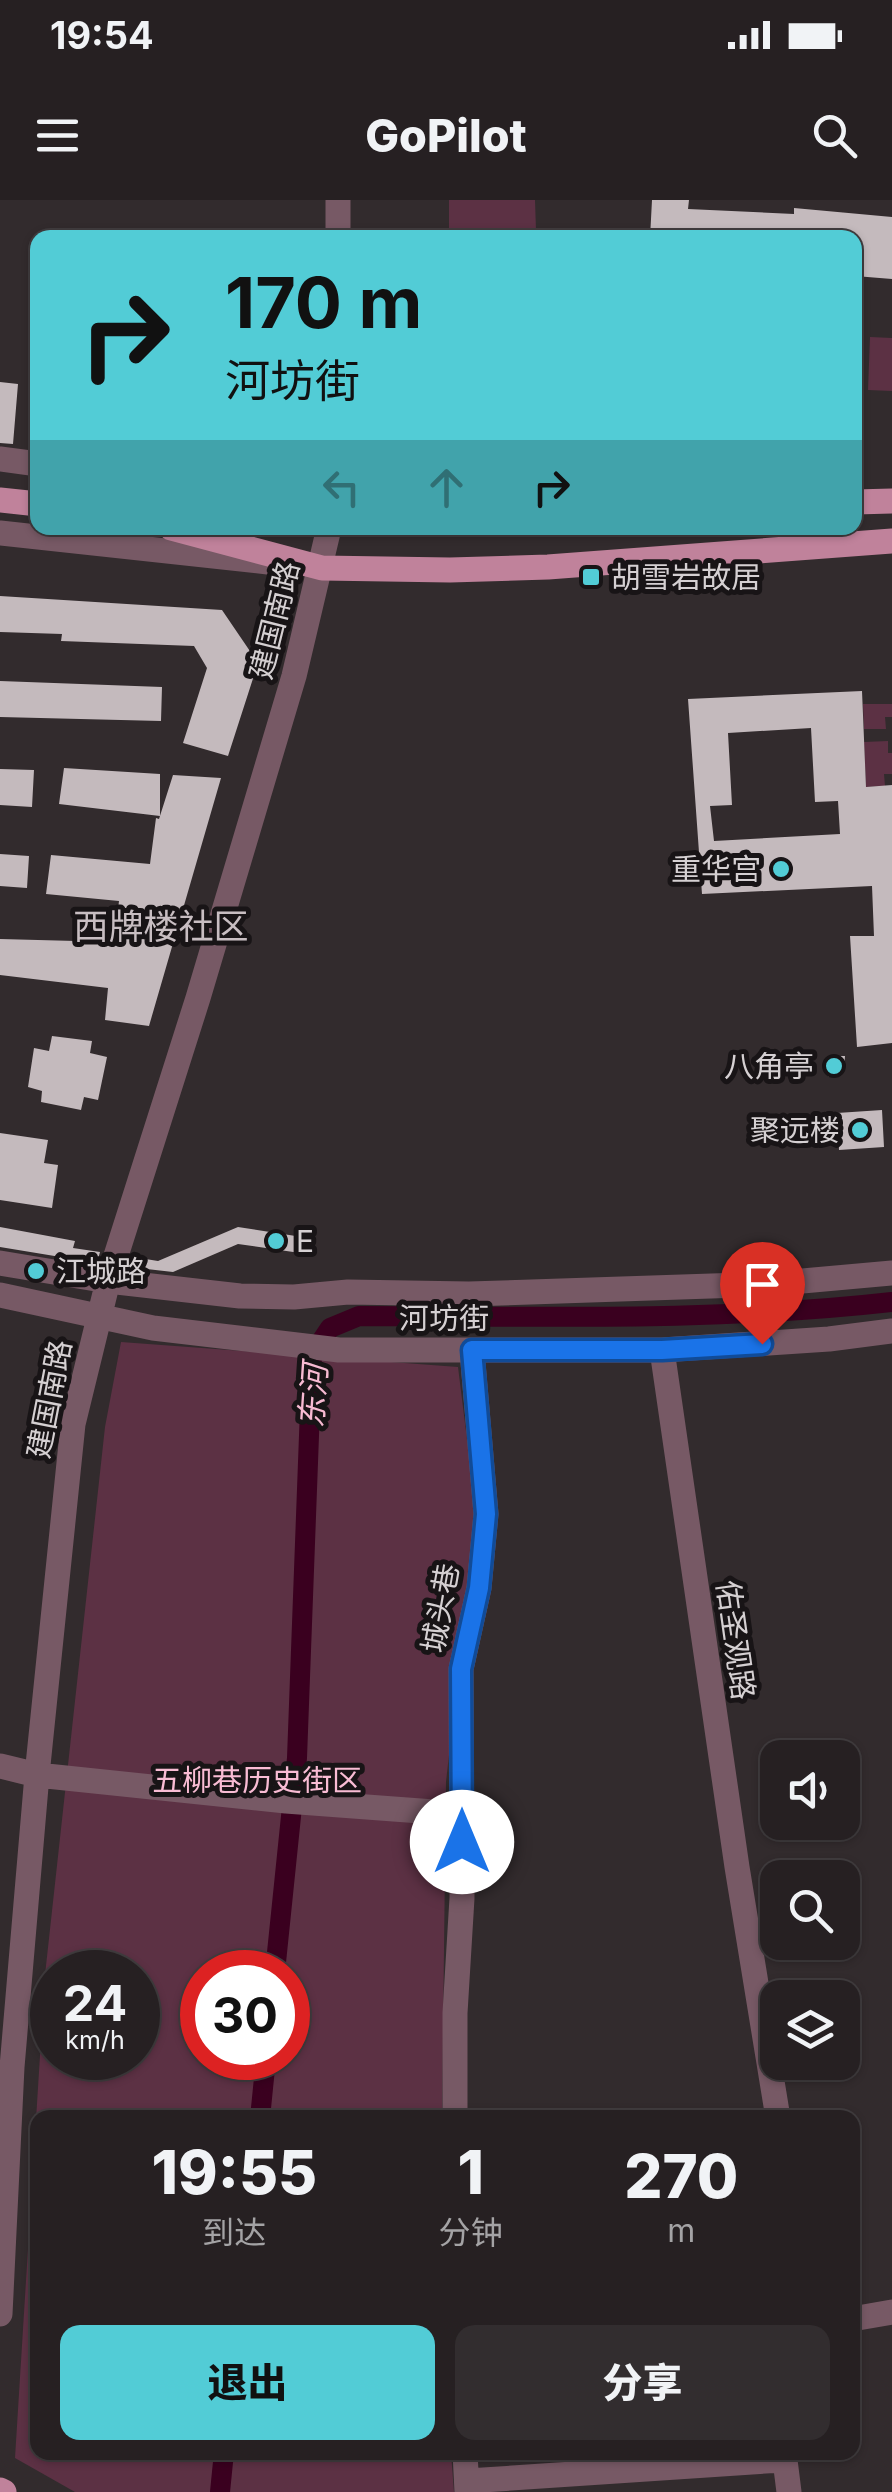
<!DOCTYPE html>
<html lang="zh">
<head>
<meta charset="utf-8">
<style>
  body { margin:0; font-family:Inter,"Noto Sans SC",sans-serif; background:#322d2f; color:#f1f3f6; height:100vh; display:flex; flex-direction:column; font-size:38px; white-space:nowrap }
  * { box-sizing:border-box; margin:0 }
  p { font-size:32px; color:#a4a3a5 }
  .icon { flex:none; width:55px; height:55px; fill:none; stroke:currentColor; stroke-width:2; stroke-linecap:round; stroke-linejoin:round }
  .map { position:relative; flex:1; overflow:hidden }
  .drawer { position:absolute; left:30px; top:1910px; width:830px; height:350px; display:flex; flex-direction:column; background:#262022; border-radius:20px; box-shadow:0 2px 8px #0004,0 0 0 2px #423e40 }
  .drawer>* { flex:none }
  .banner { position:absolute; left:30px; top:30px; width:832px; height:305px; border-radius:20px; box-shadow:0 2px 8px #0004,0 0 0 2px #423e40; background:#52ccd6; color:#111; overflow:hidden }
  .fabs { position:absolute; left:760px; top:1540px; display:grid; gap:20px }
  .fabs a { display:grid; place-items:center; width:100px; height:100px; border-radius:20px; background:#262022; box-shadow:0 2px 8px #0004,0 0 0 2px #423e40; font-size:50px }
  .speed { position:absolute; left:30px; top:1750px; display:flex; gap:20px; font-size:50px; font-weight:700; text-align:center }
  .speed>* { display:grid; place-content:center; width:130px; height:130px; border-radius:50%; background:#262022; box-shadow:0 2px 8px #0004,0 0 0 2px #423e40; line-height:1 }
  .speed small { font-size:25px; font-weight:400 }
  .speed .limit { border:15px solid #d22; background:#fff; color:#111 }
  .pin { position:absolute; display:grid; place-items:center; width:85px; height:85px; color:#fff; margin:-102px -42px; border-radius:50% 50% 50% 0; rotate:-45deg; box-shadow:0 0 10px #0007 }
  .pin .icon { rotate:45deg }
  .me { position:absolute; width:110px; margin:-55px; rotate:0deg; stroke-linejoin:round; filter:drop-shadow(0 0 8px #0008) }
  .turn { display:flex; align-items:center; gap:35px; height:210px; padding:0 30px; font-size:45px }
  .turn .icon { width:130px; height:130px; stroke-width:2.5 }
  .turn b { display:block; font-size:70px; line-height:85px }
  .lanes { display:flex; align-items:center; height:95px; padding:0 30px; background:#0003; justify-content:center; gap:50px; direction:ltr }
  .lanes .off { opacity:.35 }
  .eta { display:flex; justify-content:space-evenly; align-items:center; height:170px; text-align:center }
  .eta b { font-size:60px; font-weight:800; line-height:70px }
  .primary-button { display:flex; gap:20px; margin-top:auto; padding:20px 30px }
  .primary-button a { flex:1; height:115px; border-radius:20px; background:#52ccd6; color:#111; font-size:40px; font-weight:800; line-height:115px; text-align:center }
  .primary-button a+a { background:#322d2f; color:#f1f3f6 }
  .status { display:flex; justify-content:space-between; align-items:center; height:70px; padding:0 50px; background:#262022; direction:ltr }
  .status svg { height:28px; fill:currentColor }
  header { display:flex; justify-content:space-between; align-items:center; height:130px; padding:0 30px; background:#262022; font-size:45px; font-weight:800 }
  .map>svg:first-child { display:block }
  .green { fill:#5c3144; fill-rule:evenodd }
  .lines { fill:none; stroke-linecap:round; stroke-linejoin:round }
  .canal { stroke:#3a001f; stroke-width:20 }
  .building { fill:#c4babd; fill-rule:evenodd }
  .minor { stroke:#775965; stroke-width:25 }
  .major { stroke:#c0829b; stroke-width:25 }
  .route-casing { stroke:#114b97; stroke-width:25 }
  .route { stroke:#1a73e8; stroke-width:18 }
  .poi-dot { fill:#52ccd6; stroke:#181416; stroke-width:4 }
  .labels { text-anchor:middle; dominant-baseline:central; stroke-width:10; stroke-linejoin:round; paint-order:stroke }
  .poi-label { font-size:30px; fill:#d5d0d2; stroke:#181416; text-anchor:start }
  .street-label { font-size:30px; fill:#d5d0d2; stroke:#181416 }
  .park-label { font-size:30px; fill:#f9bcd4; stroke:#181416 }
  .water-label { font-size:32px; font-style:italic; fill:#f7bad2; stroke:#181416 }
  .quarter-label { font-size:35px; fill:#c8bec2; stroke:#181416 }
</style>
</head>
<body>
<div class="status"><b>19:54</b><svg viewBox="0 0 49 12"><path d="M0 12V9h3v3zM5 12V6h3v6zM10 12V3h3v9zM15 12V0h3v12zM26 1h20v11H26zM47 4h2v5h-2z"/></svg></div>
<header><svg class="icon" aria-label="menu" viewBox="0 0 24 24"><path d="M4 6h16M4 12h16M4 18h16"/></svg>GoPilot<svg class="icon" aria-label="search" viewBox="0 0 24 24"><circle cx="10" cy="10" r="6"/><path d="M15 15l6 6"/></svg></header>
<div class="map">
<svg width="892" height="2292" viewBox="0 0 892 2292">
  <rect width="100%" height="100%" fill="#322b2d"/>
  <path class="green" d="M449 0H535L536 30 449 31Z
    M870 137 892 138V191L868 190Z
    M863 504H892V517H885L886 529H864Z
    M888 541V553H892V574H884L885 586 866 587 864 542Z
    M121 1142 458 1167 476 1312 446 1582 442 1917 38 1918V2252L451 2253 454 2292H75L15 2258 45 1775 105 1227ZM52 1772H138V1858H52ZM202 1772H288V1858H202Z"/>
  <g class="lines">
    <path class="canal" d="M275 1772 297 1558 312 1155 330 1128 359 1116C537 1116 715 1122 892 1102
      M260 1918 266 1858
      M220 2292 224 2252"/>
  </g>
  <path class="building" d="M652 0H689L688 9 794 14V8L892 17V79L855 76V38H650Z
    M0 182 18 184 13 244 0 243Z
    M0 396 222 410 258 463 228 556 183 543 207 468 194 446 61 441 62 434 0 432Z
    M0 481 162 487 161 521 0 517Z
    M862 491 866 587 892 585V843L857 847 850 736H874L872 686 702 694 688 499ZM811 528 815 602 838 601 840 634 714 641 710 606 732 605 728 533Z
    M64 568 160 574V616L59 604Z
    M0 569 34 570 32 607 0 605Z
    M173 575 221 578 149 826 105 820 108 788 0 775V739L114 742 119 701 46 694 51 655 150 664 156 618 159 619Z
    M0 654 29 656 27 688 0 686Z
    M52 836 92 841 90 853 107 857 98 900 84 897 81 910 41 902 42 891 28 887 34 848 49 851Z
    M829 856H845L844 870 839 876 829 877 824 871V862Z
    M882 910 884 947 839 950 837 913Z
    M0 933 48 940 44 963 58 965 52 1008 0 1000Z
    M0 1027 75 1041 73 1048 100 1052 97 1063 0 1047Z
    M238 1027 302 1037 300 1053 238 1044 173 1072 129 1067 133 1057 158 1061Z"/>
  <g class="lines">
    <path class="minor" d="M338 0V38
      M0 259 38 264
      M0 333 268 362
      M0 1063 108 1081 240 1096 294 1097 348 1092 469 1094 769 1084 892 1073
      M0 1095 153 1128 339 1150H662L829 1139 892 1131
      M662 1150 737 1667 778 1918
      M0 1566 37 1575 286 1601 461 1614
      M455 1918V1813L462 1698 461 1469 479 1388 486 1314 472 1151
      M0 2114 12 1867 37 1575 73 1224 108 1081 198 798 294 476 329 328
      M852 2119 892 2112
      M465 2252 467 2292
      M784 2252 789 2292
      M468 2281 782 2260"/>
    <path class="major" d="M0 300 38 304
      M855 302 892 301
      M171 328 322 368 450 370 548 367 892 341
      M0 2290 4 2292"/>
  </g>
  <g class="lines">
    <g class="route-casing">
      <path id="route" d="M462 1642 461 1469 479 1388 486 1314 472 1150H662L762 1144"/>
    </g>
    <use href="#route" class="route"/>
  </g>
  <g class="poi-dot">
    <rect x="581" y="367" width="20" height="20" rx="5"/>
    <circle cx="781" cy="669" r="10"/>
    <circle cx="834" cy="866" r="10"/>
    <circle cx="860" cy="930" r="10"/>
    <circle cx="276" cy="1041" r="10"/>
    <circle cx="36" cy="1071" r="10"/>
  </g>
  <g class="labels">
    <g class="poi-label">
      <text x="611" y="377">胡雪岩故居</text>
      <text x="761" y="669" text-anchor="end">重华宫</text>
      <text x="814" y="866" text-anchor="end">八角亭</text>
      <text x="840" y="930" text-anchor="end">聚远楼</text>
      <text x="296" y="1041">E</text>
      <text x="56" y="1071">江城路</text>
    </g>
    <g class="street-label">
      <text transform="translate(274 420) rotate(-76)">建国南路</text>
      <text x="444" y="1118">河坊街</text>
      <text transform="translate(49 1199) rotate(-79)">建国南路</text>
      <text transform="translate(440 1408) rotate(-80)">城头巷</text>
      <text transform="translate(736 1440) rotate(82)">佑圣观路</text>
    </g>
    <g class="park-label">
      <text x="257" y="1580">五柳巷历史街区</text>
    </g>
    <g class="water-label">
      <text transform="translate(313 1196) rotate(-86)">东河</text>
    </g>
    <g class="quarter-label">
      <text x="161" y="726">西牌楼社区</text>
    </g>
  </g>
</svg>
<div class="fabs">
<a><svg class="icon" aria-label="sound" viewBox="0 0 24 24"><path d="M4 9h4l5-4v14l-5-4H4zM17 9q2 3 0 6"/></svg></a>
<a><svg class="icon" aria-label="search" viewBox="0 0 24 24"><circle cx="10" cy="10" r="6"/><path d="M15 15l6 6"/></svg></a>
<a><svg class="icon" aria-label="layers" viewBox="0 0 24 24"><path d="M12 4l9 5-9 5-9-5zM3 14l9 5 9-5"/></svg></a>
</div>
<div class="speed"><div>24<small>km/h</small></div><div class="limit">30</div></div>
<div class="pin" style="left:762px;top:1144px;background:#d93025"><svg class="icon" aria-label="arrive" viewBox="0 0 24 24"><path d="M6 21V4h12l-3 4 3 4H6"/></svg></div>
<svg class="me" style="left:462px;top:1642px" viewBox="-20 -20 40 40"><circle r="19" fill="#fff"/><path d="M0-13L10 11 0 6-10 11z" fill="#1a73e8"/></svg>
<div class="banner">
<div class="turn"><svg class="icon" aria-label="right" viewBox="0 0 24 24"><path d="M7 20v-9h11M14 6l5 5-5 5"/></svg><div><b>170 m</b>河坊街</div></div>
<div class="lanes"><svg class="icon off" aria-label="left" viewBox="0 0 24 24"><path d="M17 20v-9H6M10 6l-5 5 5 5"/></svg><svg class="icon off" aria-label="ahead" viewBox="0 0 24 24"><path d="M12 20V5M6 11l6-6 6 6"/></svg><svg class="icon" aria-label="right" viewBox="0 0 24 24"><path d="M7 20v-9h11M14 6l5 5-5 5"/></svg></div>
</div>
<section class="drawer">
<div class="eta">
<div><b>19:55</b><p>到达</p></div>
<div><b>1</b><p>分钟</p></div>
<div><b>270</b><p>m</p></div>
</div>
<div class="primary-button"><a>退出</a><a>分享</a></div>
</section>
</div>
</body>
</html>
